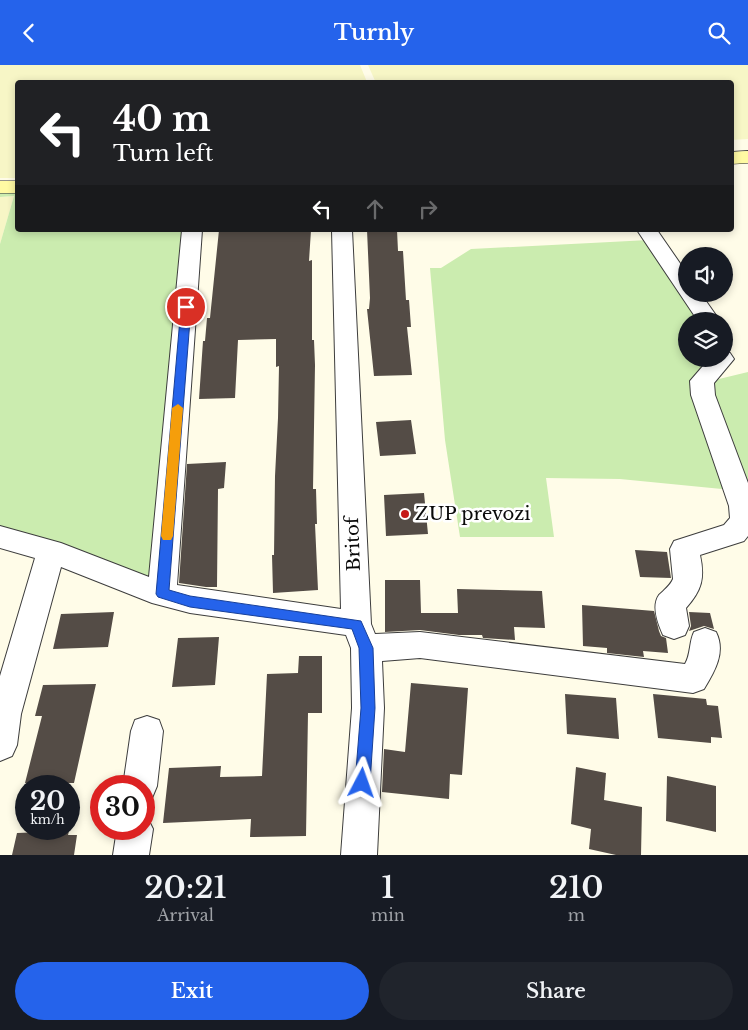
<!DOCTYPE html>
<html lang="en">
<head>
<meta charset="utf-8">
<style>
  body { margin:0; font-family:"Libre Baskerville",serif; background:#20242c; color:#f1f3f6; height:100vh; display:flex; flex-direction:column; font-size:19px; white-space:nowrap }
  * { box-sizing:border-box; margin:0 }
  p { font-size:16px; color:#9ea1a6 }
  .icon { flex:none; width:28px; height:28px; fill:none; stroke:currentColor; stroke-width:2; stroke-linecap:round; stroke-linejoin:round }
  .map { position:relative; height:790px; overflow:hidden }
  .details { display:flex; flex-direction:column; background:#171b24; flex:1 }
  .details>* { flex:none }
  .top-card { position:absolute; left:15px; top:15px; width:719px; height:152px; border-radius:5px; box-shadow:0 2px 8px #0003; background:#202124; color:#fff; overflow:hidden }
  .controls { position:absolute; left:678px; top:182px; display:grid; gap:10px }
  .controls a { display:grid; place-items:center; width:55px; height:55px; border-radius:50%; background:#171b24; box-shadow:0 2px 8px #0003; font-size:25px }
  .speed { position:absolute; left:15px; top:710px; display:flex; gap:10px; font-size:25px; font-weight:700; text-align:center }
  .speed>* { display:grid; place-content:center; width:65px; height:65px; border-radius:50%; background:#171b24; box-shadow:0 2px 8px #0003; line-height:1 }
  .speed small { font-size:12px; font-weight:400 }
  .speed .limit { border:8px solid #d22; background:#fff; color:#111 }
  .pin { position:absolute; display:grid; place-items:center; width:42px; height:42px; color:#fff; margin:-21px; border:2px solid #fff; border-radius:50%; box-shadow:0 1px 5px #0007 }
  .me { position:absolute; width:55px; margin:-28px; rotate:4deg; stroke-linejoin:round; filter:drop-shadow(0 0 4px #0008) }
  .turn { display:flex; align-items:center; gap:18px; height:105px; padding:0 15px; font-size:22px }
  .turn .icon { width:65px; height:65px; stroke-width:2.5 }
  .turn b { display:block; font-size:35px; line-height:42px }
  .lanes { display:flex; align-items:center; height:48px; padding:0 15px; background:#0003; justify-content:center; gap:25px; direction:ltr }
  .lanes .off { opacity:.35 }
  .eta { display:flex; justify-content:space-evenly; align-items:center; height:85px; text-align:center }
  .eta b { font-size:30px; font-weight:600; line-height:35px }
  .button { display:flex; gap:10px; margin-top:auto; padding:10px 15px }
  .button a { flex:1; height:58px; border-radius:30px; background:#2563eb; color:#fff; font-size:20px; font-weight:600; line-height:58px; text-align:center }
  .button a+a { background:#20242c; color:#f1f3f6 }
  header { display:flex; justify-content:space-between; align-items:center; height:65px; padding:0 15px; background:#2563eb; color:#fff; font-size:22px; font-weight:600 }
  .map>svg:first-child { display:block }
  .farmland { fill:#f7f6c6 }
  .green { fill:#cbecaf }
  .building { fill:#544c46 }
  .lines { fill:none; stroke-linecap:round; stroke-linejoin:round }
  .minor-casing { stroke:#3d3d3d; stroke-width:2 }
  .secondary-casing { stroke:#2c2c2c; stroke-width:1 }
  .minor { fill:#fff; fill-rule:evenodd }
  .secondary { fill:#fffaa3; fill-rule:evenodd }
  .route { fill:#2563eb; stroke:#184099 }
  .slow { fill:#f59e0b }
  .poi-dot { fill:#c51918; stroke:#fff; stroke-width:2 }
  .labels { text-anchor:middle; dominant-baseline:central; stroke-width:5; stroke-linejoin:round; paint-order:stroke }
  .poi-label { font-size:18px; fill:#0a0a0a; stroke:#fff; text-anchor:start }
  .street-label { font-size:18px; fill:#0a0a0a; stroke:#fff }
</style>
</head>
<body>
<header><svg class="icon" aria-label="back" viewBox="0 0 24 24"><path d="M15 5l-7 7 7 7"/></svg>Turnly<svg class="icon" aria-label="search" viewBox="0 0 24 24"><circle cx="10" cy="10" r="6"/><path d="M15 15l6 6"/></svg></header>
<div class="map">
<svg width="748" height="790" viewBox="0 0 748 790">
  <rect width="100%" height="100%" fill="#fffce8"/>
  <path class="farmland" d="M0 0H360L367 17 18 18 17 113H0Z
    M368 0H748V74L731 75V18H376Z
    M14 131 0 179V132Z"/>
  <path class="green" d="M0 128H17L18 165H190L151 516 0 464V179L14 131 0 132Z
    M649 175 701 256H686V294H716L709 301 732 425 620 414 546 413 554 472H460L445 375 430 203H441L471 184Z
    M748 307V435L708 321 719 314Z"/>
  <path class="building" d="M219 165H311L309 196 312 195V275H314L315 300 313 424H316L317 459H315L318 525 273 528 272 490H274L275 411 278 353 279 301 276 302V274L238 275 235 333 199 334 203 276H205L207 253H210Z
    M367 165H397L398 186H403L406 235H409L411 262H407L412 310 374 311 367 244H369L370 233Z
    M411 355 416 389 380 391 376 357Z
    M226 397 224 423 218 424 217 522H206L179 518 187 399Z
    M424 428 428 469 386 471 384 430Z
    M635 485 667 487 671 513 640 512Z
    M385 515H420L421 548H458L457 524 542 526 545 563 514 562 515 575 483 573 482 570H459L420 565 385 567Z
    M582 540 654 546 659 566 661 571 666 573 668 588 643 586 644 592 607 588V583L583 581Z
    M114 547 108 582 53 584 61 549Z
    M689 547 710 548 714 564 704 561 689 566 691 561Z
    M219 572 215 620 172 622 178 573Z
    M299 591H322V648H308L306 771 250 772 251 754 163 758 169 703 221 701 220 712 262 711 267 609 298 608Z
    M411 618 468 623 462 710 450 709 449 734 382 727 384 684 405 687Z
    M96 619 74 718H25L42 651H35L43 620Z
    M565 629 616 633 619 674 567 669Z
    M653 629 706 634 707 640 718 641 722 673 711 672V678L658 673Z
    M576 702 606 708 604 735 642 742 641 790H616L589 784 591 764 571 759Z
    M667 711 716 721V767L666 756Z
    M69 766 68 770H77L74 790H12L17 768Z"/>
  <g class="lines">
    <g class="minor-casing">
      <path id="minor" d="M182 165H202L177 520 341 544 332 165H352L371 559 375 569 420 567 685 599C691 589 689 577 694 567L705 563 716 567C726 587 715 606 704 624L693 628 420 593 382 596 384 643 377 790H341L352 643 351 583 346 570 190 548 152 538 61 502 21 649 17 680 12 691 0 696V611L35 493 0 483V461L61 478 149 512Z
        M637 165H657L686 207V229H701L720 256H698Z
        M724 286 730 288 734 294 714 318 715 330 748 418V471L744 476 700 490C705 513 702 525 686 543L689 561 685 570 674 574 663 570C658 559 651 541 659 530 664 525 670 521 673 514L670 484 674 476 724 460 730 453 729 441 691 330 690 316 709 294H724Z
        M147 651 159 655 163 666 157 721 152 733 144 736V721H123L131 666 135 655Z
        M144 750 147 752 153 764 149 790H113L117 764H144Z"/>
    </g>
    <g class="secondary-casing">
      <path id="secondary" d="M748 86V98L731 99V87Z
        M0 116H18V128H0Z"/>
    </g>
    <use href="#minor" class="minor"/>
    <use href="#secondary" class="secondary"/>
  </g>
  <path class="route" d="M186 238 191 242 169 525 190 531 361 556 373 583 375 643 370 718 367 723 362 725 357 723 355 718 361 643 359 583 352 564 190 542 158 532 156 529 181 242Z"/>
  <path class="slow" d="M178 339 183 343 173 471 171 475H163L161 471 172 343Z"/>
  <circle class="poi-dot" cx="405" cy="449" r="5"/>
  <g class="labels">
    <g class="poi-label">
      <text x="415" y="449">ZUP prevozi</text>
    </g>
    <g class="street-label">
      <text transform="translate(353 479) rotate(-92)">Britof</text>
    </g>
  </g>
</svg>
<div class="controls">
<a><svg class="icon" aria-label="sound" viewBox="0 0 24 24"><path d="M4 9h4l5-4v14l-5-4H4zM17 9q2 3 0 6"/></svg></a>
<a><svg class="icon" aria-label="layers" viewBox="0 0 24 24"><path d="M12 4l9 5-9 5-9-5zM3 14l9 5 9-5"/></svg></a>
</div>
<div class="speed"><div>20<small>km/h</small></div><div class="limit">30</div></div>
<div class="pin" style="left:186px;top:242px;background:#d93025"><svg class="icon" aria-label="arrive" viewBox="0 0 24 24"><path d="M6 21V4h12l-3 4 3 4H6"/></svg></div>
<svg class="me" style="left:362px;top:718px" viewBox="-20 -20 40 40"><path d="M0-17L14 15 0 8-14 15z" fill="#2563eb" stroke="#fff" stroke-width="4"/></svg>
<div class="top-card">
<div class="turn"><svg class="icon" aria-label="left" viewBox="0 0 24 24"><path d="M17 20v-9H6M10 6l-5 5 5 5"/></svg><div><b>40 m</b>Turn left</div></div>
<div class="lanes"><svg class="icon" aria-label="left" viewBox="0 0 24 24"><path d="M17 20v-9H6M10 6l-5 5 5 5"/></svg><svg class="icon off" aria-label="ahead" viewBox="0 0 24 24"><path d="M12 20V5M6 11l6-6 6 6"/></svg><svg class="icon off" aria-label="right" viewBox="0 0 24 24"><path d="M7 20v-9h11M14 6l5 5-5 5"/></svg></div>
</div>
</div>
<section class="details">
<div class="eta">
<div><b>20:21</b><p>Arrival</p></div>
<div><b>1</b><p>min</p></div>
<div><b>210</b><p>m</p></div>
</div>
<div class="button"><a>Exit</a><a>Share</a></div>
</section>
</body>
</html>
